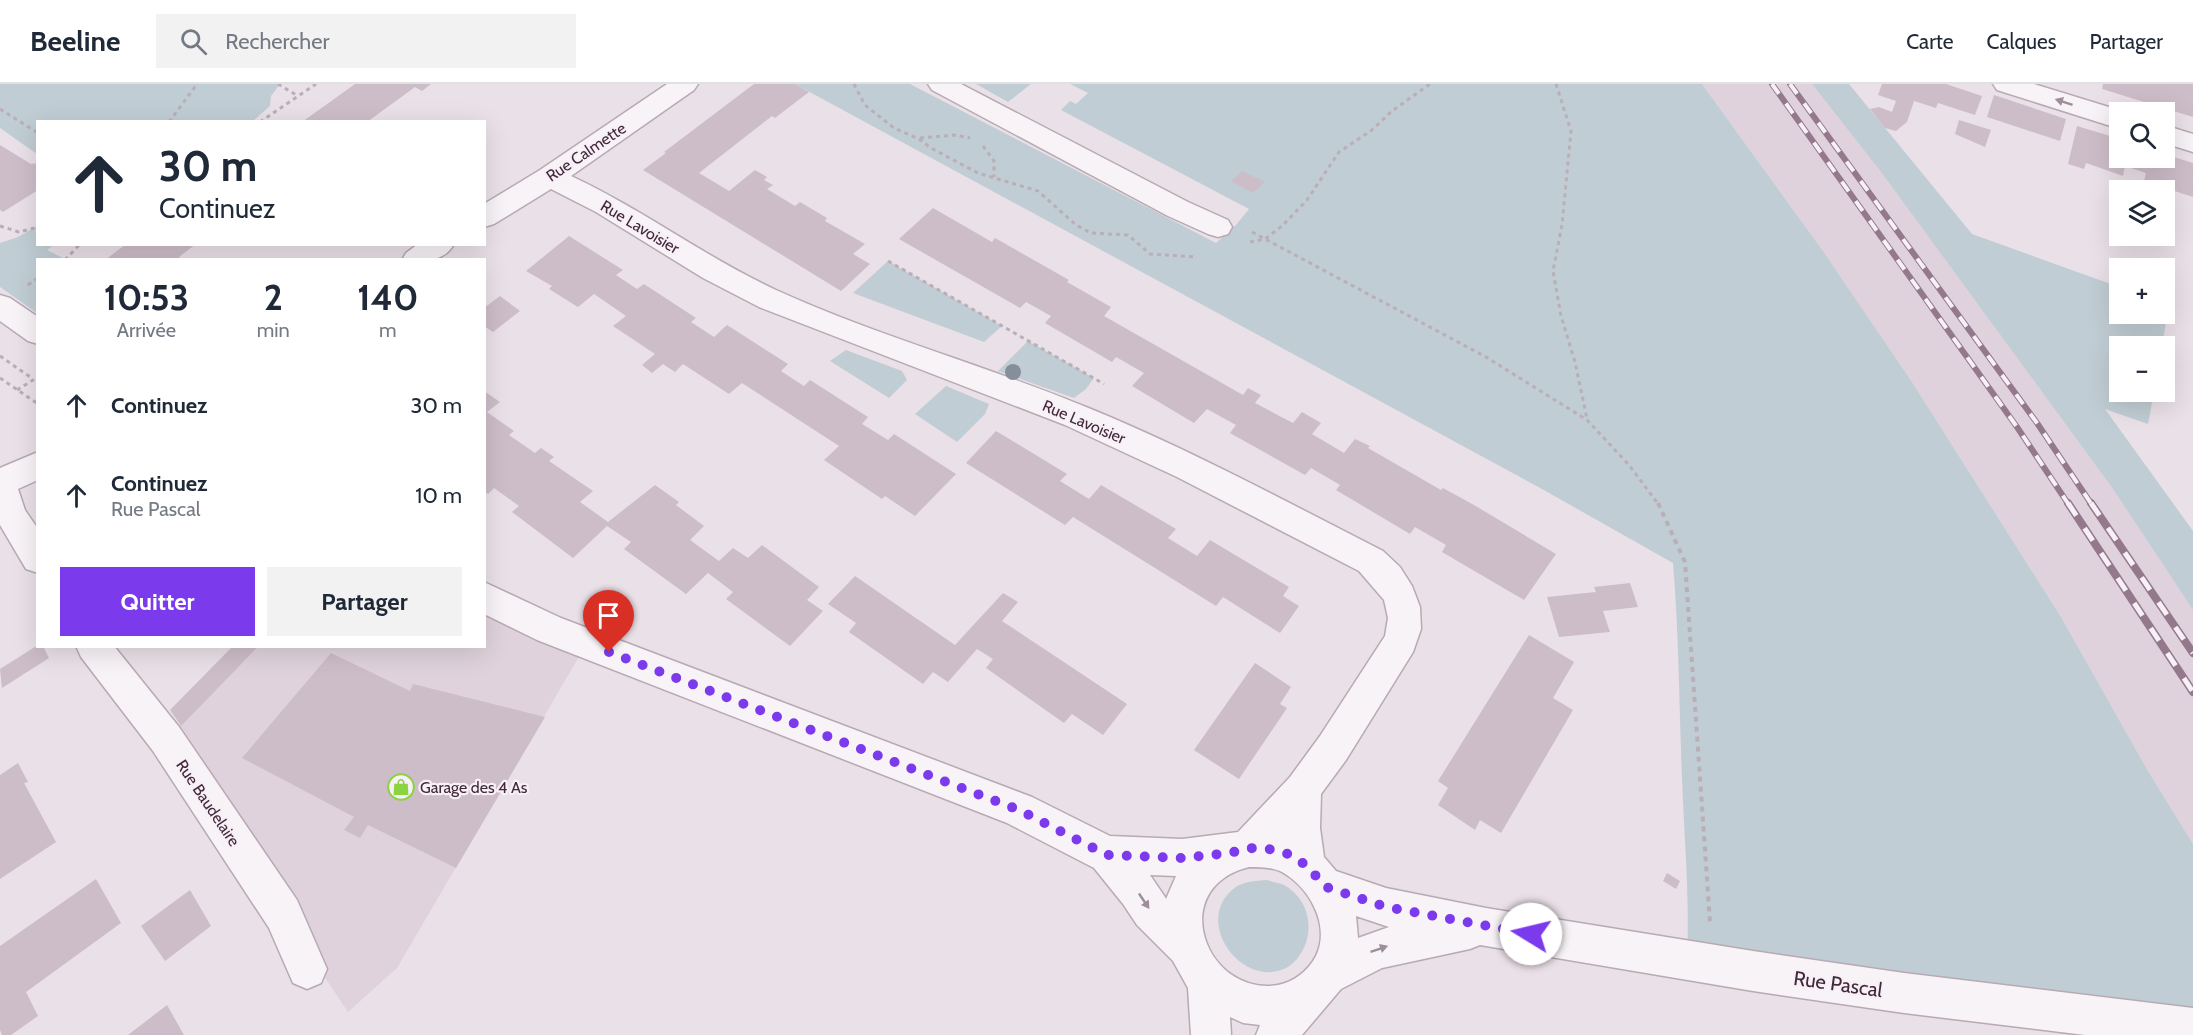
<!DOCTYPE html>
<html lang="fr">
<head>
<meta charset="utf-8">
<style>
  body { margin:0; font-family:Cabin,sans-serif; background:#f2f2f3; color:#1f2937; height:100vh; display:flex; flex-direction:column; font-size:22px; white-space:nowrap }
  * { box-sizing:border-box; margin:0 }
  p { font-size:20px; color:#747a83 }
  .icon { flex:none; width:33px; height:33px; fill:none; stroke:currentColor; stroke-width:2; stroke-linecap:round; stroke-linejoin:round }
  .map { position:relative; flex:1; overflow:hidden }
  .drawer { position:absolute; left:36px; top:174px; width:450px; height:390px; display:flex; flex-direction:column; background:#fff; border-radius:0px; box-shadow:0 6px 24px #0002 }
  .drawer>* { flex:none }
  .banner { position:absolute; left:36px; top:36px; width:450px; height:126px; border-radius:0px; box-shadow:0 6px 24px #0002; background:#fff; color:#1f2937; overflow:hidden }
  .buttons { position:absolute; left:2109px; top:18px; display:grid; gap:12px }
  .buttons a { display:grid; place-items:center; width:66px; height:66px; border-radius:0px; background:#fff; box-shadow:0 6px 24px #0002; font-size:30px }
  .pin { position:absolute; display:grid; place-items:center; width:51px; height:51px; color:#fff; margin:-62px -26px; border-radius:50% 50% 50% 0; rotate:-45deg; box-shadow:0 0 6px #0007 }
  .pin .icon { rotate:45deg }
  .me { position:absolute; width:66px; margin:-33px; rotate:279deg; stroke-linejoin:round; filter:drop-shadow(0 0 4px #0008) }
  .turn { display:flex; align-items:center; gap:21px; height:126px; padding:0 24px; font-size:27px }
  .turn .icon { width:78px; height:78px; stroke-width:2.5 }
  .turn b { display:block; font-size:42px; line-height:51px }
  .eta { display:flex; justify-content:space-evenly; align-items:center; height:102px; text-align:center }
  .eta b { font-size:36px; font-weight:800; line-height:42px }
  .primary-button { display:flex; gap:12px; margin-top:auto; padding:12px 24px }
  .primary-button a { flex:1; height:69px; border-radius:0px; background:#7c3aed; color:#fff; font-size:24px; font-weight:800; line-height:69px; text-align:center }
  .primary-button a+a { background:#f2f2f3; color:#1f2937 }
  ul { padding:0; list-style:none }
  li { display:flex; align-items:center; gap:18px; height:90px; padding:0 24px }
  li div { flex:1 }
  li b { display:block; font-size:22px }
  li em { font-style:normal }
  header { display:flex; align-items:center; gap:36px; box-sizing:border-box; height:84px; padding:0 30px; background:#fff; border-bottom:2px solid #e0e1e3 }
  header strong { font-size:28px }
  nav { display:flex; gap:33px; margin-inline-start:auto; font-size:21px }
  .search { width:420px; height:54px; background:#f2f2f3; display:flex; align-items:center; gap:15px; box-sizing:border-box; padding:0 21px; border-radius:0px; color:#747a83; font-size:22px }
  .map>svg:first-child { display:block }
  .built { fill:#dfd2dc }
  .green { fill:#c1cdd4 }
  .building { fill:#cdbdc9 }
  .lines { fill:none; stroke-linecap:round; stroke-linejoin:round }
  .minor-casing { stroke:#b8a9b3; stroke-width:3 }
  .path-far1 { stroke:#baaeb7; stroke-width:3; stroke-dasharray:4 4; stroke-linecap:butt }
  .path { stroke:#baaeb7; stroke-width:4; stroke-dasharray:5 5; stroke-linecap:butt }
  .minor { fill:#f8f3f7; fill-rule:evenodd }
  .rail-far1-casing { stroke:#94798d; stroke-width:6 }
  .rail-casing { stroke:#94798d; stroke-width:8 }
  .rail-far1 { stroke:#f7f0f6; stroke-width:4; stroke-dasharray:12; stroke-linecap:butt }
  .rail { stroke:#f7f0f6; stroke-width:5; stroke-dasharray:15; stroke-linecap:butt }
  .tree { fill:#868e9c }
  .oneway { fill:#9d8e99 }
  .route { stroke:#7c3aed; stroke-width:10; stroke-dasharray:0 18 }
  .labels { text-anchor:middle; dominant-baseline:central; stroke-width:4.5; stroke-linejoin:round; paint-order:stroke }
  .street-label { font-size:16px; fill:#42283b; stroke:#f7f0f6 }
  .poi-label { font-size:16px; fill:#42283b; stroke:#f7f0f6; text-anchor:start }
  .near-street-label { font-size:20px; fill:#42283b; stroke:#f7f0f6 }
</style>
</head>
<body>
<header>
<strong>Beeline</strong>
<div class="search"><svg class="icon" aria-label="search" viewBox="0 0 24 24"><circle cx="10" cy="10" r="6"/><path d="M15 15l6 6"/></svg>Rechercher</div>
<nav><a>Carte</a><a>Calques</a><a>Partager</a></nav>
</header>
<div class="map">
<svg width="2193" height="951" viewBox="0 0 2193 951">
  <rect width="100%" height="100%" fill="#eae0e7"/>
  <path class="built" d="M1702 0H1812L1881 88 2113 405 2193 526V760L2148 687 2061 533 1912 298 1823 167Z
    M485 513 587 559 397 884 348 928 166 655 259 563 484 562Z"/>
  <path class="green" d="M0 0H280L271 12 270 22 253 37 38 38 37 70 0 44Z
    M795 0H910L1216 159 1236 141 1249 125 1061 26 1070 17 1076 20 1088 9 1070 0H1702L1823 167 1912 298 2061 533 2148 687 2193 760V939L1687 875C1690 813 1684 754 1682 693 1679 621 1679 550 1673 479L1542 405Z
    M976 0H1031L1008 18Z
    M1812 0H1849L1972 150 2119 203 2120 230H2164L2165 219 2169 220 2162 262H2120V308H2154L2148 340 2105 325 2193 447V526L2113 405 1881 88Z
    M37 142 38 160 54 161 47 166 65 175 38 176 37 229 0 203V159L18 153Z
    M888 177 1002 242 984 258 853 209Z
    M1028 257 1094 294 1086 305 1074 314 998 287Z
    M846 266 902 287 907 296 889 314 830 277Z
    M946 302 989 320 985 330 957 358 915 330Z
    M1267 796C1272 798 1279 799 1284 801 1314 818 1316 857 1293 879 1286 886 1274 889 1264 888 1227 883 1201 833 1232 806 1242 797 1255 797 1267 796Z"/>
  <path class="building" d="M355 0H431L422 7 415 3 367 38H302Z
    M754 0H795L809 8 775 34 772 32 699 89 729 107 755 86 767 93 764 96 773 101 767 105 795 122 800 118 827 134 825 137 865 160 853 170 870 180 841 207 643 86 666 69 664 68Z
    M1882 0H1946L1982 12 1975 31 1938 19 1936 24 1914 17 1907 38 1896 47 1885 44 1870 25 1879 23 1892 28 1896 17 1878 11Z
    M2103 0H2193V33L2102 5Z
    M1994 11 2066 35 2060 57 1987 33Z
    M1959 36 1991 46 1985 63 1955 50Z
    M2077 42 2120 55V74H2164V70L2193 79V113L2144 97 2146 89 2125 82 2123 92 2086 79 2084 85 2068 80Z
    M0 61 31 80 38 79V106L3 128 0 126Z
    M1242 87 1265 98 1253 109 1231 97Z
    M933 124 992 158 995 154 1069 196 1067 198 1111 223 1104 232 1243 311 1248 304 1261 311 1255 319 1293 339 1302 328 1321 339 1312 350 1344 369 1355 355 1370 362 1368 364 1441 406 1443 404 1474 421 1556 470 1524 516 1442 468 1446 461 1415 443 1410 450 1336 406 1340 401 1311 384 1305 391 1230 349 1236 341 1207 325 1194 339 1132 302 1144 289 1116 273 1112 278 1045 239 1051 232 1026 218 1020 224 899 155Z
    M569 152 623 186 616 191 637 205 644 200 696 234 691 238 714 253 727 241 788 280 781 287 793 295 804 302 810 296 868 333 862 340 888 356 894 350 956 390 915 432 885 412 882 415 824 376 839 362 742 299 729 310 683 280 675 288 663 280 652 289 642 281 655 270 613 242 626 232 594 210 578 223 549 205 552 202 526 187Z
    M126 160H196L179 173 182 176H105Z
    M500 212 520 227 493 248 484 242V224Z
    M484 307 500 318 487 328 514 347 509 351 535 369 541 364 554 373 549 377 593 407 580 418 608 438 655 401 679 418 676 421 704 442 690 456 719 477 733 464 748 474 762 461 819 503 807 516 823 527 790 562 726 515 733 508 708 489 686 510 624 465 631 458 607 442 573 474 512 428 519 422 494 404 488 410 484 407Z
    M996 347 1067 390 1060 397 1089 415 1101 401 1176 445 1168 454 1197 472 1210 456 1289 503 1283 512 1299 522 1280 549 1223 513 1216 522 1073 433 1065 441 966 379Z
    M855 492 955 561 1003 509 1018 518 1002 537 1127 620 1103 651 1072 630 1064 639 986 584 993 575 977 565 948 598 933 588 923 600 849 548 856 539 828 520Z
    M1630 499 1638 523 1603 527 1610 548 1559 553 1547 513 1596 508 1594 503Z
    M1529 551 1574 578 1553 614 1573 626 1501 749 1480 736 1475 746 1438 721 1448 704 1438 697Z
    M38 561 43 562 49 574 2 604 0 585Z
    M233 562 258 563 181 642 170 626Z
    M331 569 410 607 413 600 545 633 456 784 368 741 360 754 344 746 354 733 242 674Z
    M1255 579 1291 603 1280 620 1287 624 1239 695 1194 666Z
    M18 679 28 698 24 699 56 758 0 795V691Z
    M1667 789 1680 797 1676 805 1663 797Z
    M96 795 121 839 26 908 38 932 11 951H2L0 946V862Z
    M190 806 211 842 165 877 141 842Z
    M167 921 184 951H128Z"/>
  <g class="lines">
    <g class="minor-casing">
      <path id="minor" d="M667 0H698L694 6 571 92C642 125 705 173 776 206 877 252 984 281 1086 323 1187 364 1285 417 1383 467L1400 483 1412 502 1420 523 1421 545 1413 568 1346 676 1321 710 1320 744 1324 773 1336 787 1386 804 1486 824 1753 867 1904 889 2193 924V951H2085L1904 929 1753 907 1480 861 1470 865 1382 884 1341 905 1302 951H1256L1260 941 1243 939 1230 933 1231 951H1191L1188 904 1173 877 1137 841 1123 820 1094 784 1007 739 537 556 484 530V498L561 534 1032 713 1110 752 1182 755 1238 748 1290 693 1320 652 1385 552 1388 534 1384 516 1359 487 1177 393 1065 341 759 223 703 194 596 128 551 105 494 140 484 143V120L540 86ZM1249 783C1259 783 1271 783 1280 787 1309 802 1331 841 1316 872 1308 887 1294 898 1278 901 1206 913 1165 804 1249 783ZM1150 791 1176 792 1166 815 1165 813ZM1356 832 1389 843 1358 854Z
        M928 0H961L1188 118 1228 136 1232 143 1228 150 1218 153 1208 150 1168 132 932 6Z
        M1993 0H2034L2125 28H2120V45L1997 6Z
        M2164 41 2193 50V68L2164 59Z
        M418 160H454C443 180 422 176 402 176L406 169Z
        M0 211 10 214 38 233V260L28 257 0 237Z
        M38 368V396L18 405 25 426 38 445V489L26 485 0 441V384Z
        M76 562H114L179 643 297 816 327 885 321 899 307 905 293 899 269 844 153 667 81 573Z"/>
    </g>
    <path class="path-far1" d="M278 0 298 12
      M854 0 865 21 894 44 919 55 931 64 978 89 1038 107 1076 141 1091 149 1128 151 1150 170 1197 173
      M1556 0 1571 47 1562 141 1553 187 1561 232 1575 278 1587 335
      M0 25 38 49
      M169 38 197 0
      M260 38 316 0
      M920 54 955 51 970 54
      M983 62 994 77V93
      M0 142 19 148 38 143
      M1252 148 1486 273 1587 336 1629 381 1659 421
      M1250 158 1265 155 1282 142 1307 116 1339 68 1372 46 1392 27 1430 0
      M65 176 80 160
      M888 177 1104 300
      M28 201 38 194
      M0 272 33 295
      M0 294 38 320
      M17 306 38 293"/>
    <path class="path" d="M1658 419 1685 478 1710 838"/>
    <use href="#minor" class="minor"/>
    <g class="rail-far1-casing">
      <path id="rail-far1" d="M1772 0 2017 343 2069 421
        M1790 0 2037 339 2092 421"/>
    </g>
    <g class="rail-casing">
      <path id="rail" d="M2068 419 2193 608
        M2091 419 2193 569"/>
    </g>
    <use href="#rail-far1" class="rail-far1"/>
    <use href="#rail" class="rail"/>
  </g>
  <circle class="tree" cx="1013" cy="288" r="8"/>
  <defs><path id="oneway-solid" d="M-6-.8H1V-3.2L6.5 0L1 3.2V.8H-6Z" transform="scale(1.5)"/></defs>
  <g class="oneway">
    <use href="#oneway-solid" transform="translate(2064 18) rotate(-162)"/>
    <use href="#oneway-solid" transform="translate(1144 817) rotate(56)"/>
    <use href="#oneway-solid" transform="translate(1379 865) rotate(-19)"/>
  </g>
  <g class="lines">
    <path class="route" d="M609 568 1019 726 1107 771 1182 774 1230 769 1249 764 1269 765 1288 770 1306 781 1326 803 1386 823 1531 850"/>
  </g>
  <defs>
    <g id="shop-ring" transform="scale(1.35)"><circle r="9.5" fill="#f7f0f6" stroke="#8bd341" stroke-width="1.5"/><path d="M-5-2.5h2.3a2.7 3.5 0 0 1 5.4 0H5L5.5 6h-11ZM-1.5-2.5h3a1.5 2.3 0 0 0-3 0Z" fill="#8bd341"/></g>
  </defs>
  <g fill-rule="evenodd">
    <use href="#shop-ring" x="401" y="703"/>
  </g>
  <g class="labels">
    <g class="street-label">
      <text transform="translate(586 68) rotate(-34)">Rue Calmette</text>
      <text transform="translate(640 143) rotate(31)">Rue Lavoisier</text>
      <text transform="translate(1084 338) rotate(23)">Rue Lavoisier</text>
      <text transform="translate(208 719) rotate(56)">Rue Baudelaire</text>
    </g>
    <g class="poi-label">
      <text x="420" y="703">Garage des 4 As</text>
    </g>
    <g class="near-street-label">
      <text transform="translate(1838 900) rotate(8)">Rue Pascal</text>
    </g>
  </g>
</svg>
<div class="buttons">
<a><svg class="icon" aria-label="search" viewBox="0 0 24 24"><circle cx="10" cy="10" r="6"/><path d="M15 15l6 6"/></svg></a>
<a><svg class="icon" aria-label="layers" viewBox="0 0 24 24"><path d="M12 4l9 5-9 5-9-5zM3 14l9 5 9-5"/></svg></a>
<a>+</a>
<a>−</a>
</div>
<div class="pin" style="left:609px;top:568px;background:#d93025"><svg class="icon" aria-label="arrive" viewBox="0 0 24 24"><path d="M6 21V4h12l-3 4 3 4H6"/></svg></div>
<svg class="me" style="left:1531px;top:850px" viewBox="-20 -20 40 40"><circle r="19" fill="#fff"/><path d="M0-13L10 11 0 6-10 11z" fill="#7c3aed"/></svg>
<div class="banner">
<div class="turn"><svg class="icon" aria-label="ahead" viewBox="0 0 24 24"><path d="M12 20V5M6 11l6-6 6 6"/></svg><div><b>30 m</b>Continuez</div></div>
</div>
<section class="drawer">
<div class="eta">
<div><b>10:53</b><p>Arrivée</p></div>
<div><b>2</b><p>min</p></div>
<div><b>140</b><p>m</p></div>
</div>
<ul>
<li><svg class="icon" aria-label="ahead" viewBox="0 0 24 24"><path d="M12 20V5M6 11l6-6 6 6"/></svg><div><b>Continuez</b></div><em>30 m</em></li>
<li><svg class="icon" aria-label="ahead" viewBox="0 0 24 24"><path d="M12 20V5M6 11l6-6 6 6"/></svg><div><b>Continuez</b><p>Rue Pascal</p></div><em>10 m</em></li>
</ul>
<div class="primary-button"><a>Quitter</a><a>Partager</a></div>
</section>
</div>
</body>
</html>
